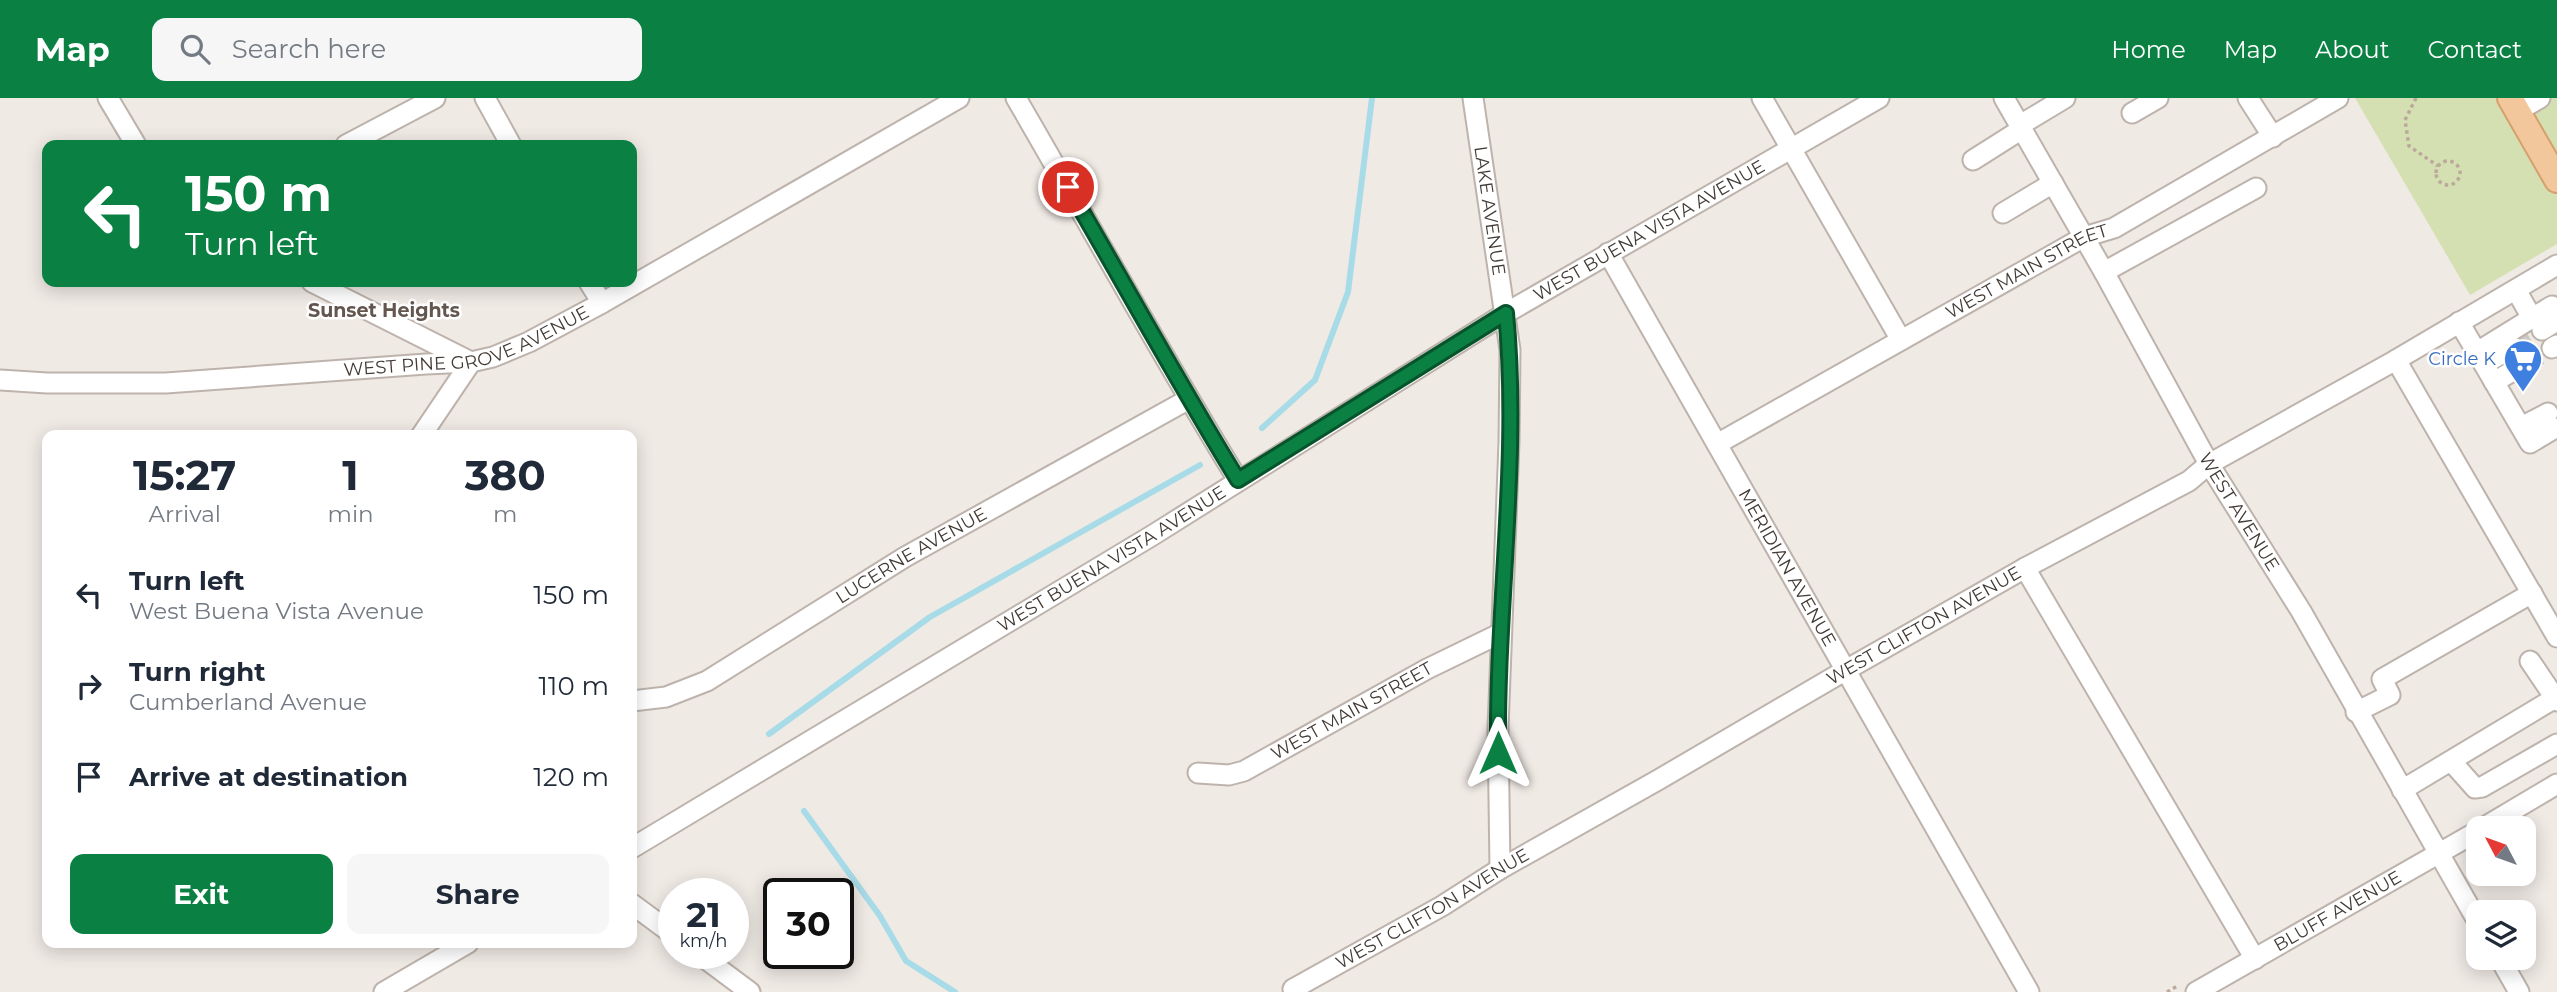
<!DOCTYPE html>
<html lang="en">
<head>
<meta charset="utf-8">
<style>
  body { margin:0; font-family:Montserrat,sans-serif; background:#f6f6f7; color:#1f2937; height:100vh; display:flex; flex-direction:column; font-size:26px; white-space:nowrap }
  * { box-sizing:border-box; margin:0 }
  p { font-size:23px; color:#747a83 }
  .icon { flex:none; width:38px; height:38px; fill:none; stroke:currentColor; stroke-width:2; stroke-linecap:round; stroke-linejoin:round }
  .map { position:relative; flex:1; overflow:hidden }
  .details { position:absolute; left:42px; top:332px; width:595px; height:518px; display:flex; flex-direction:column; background:#fff; border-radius:14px; box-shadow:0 4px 18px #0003 }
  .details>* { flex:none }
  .top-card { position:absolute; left:42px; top:42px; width:595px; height:147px; border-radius:14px; box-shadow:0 4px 18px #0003; background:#0b8043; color:#fff; overflow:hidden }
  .needle { width:46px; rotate:311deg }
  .tools { position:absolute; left:2466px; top:718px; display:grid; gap:14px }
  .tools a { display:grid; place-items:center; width:70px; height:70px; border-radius:14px; background:#fff; box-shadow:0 4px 18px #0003; font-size:35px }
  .speed { position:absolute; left:658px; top:780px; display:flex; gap:14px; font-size:35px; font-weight:700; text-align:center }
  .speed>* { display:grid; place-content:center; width:91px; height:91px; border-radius:50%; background:#fff; box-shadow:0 4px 18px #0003; line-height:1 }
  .speed small { font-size:18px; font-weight:400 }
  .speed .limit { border:4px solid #111; border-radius:10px; background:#fff; color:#111 }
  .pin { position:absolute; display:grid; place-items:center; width:60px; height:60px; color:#fff; margin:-30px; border:4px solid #fff; border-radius:50%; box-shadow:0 2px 7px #0007 }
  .me { position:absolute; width:77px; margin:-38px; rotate:0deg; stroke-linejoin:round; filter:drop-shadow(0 0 5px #0008) }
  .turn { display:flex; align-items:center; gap:24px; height:147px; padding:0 28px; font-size:32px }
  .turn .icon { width:91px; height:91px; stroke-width:2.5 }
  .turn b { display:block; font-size:49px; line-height:60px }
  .eta { display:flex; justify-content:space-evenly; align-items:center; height:119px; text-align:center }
  .eta b { font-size:42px; font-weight:700; line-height:49px }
  .button { display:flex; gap:14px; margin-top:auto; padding:14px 28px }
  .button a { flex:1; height:80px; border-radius:14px; background:#0b8043; color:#fff; font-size:28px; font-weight:700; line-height:80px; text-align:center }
  .button a+a { background:#f6f6f7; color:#1f2937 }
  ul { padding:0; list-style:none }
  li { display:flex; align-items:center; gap:21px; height:91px; padding:0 28px }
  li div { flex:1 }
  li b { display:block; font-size:26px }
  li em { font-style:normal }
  header { display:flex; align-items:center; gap:42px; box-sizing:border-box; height:98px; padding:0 35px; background:#0b8043; color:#fff }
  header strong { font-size:33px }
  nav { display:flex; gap:38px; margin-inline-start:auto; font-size:24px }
  .search { width:490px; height:63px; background:#f6f6f7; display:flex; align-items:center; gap:18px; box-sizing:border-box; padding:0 24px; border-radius:14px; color:#747a83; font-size:26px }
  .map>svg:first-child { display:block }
  .green { fill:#d5e0b2 }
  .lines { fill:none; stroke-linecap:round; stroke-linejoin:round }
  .stream { stroke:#a7dbe7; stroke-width:6 }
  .minor-tunnel { stroke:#cdc7c2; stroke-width:19; stroke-dasharray:19 10; stroke-linecap:butt }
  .minor-casing { stroke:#bdb3ac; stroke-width:23 }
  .major-casing { stroke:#d5a06e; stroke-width:28 }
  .path { stroke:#bba99c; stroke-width:3.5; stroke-dasharray:3.5 3.5; stroke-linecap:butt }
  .minor { stroke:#fff; stroke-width:19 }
  .major { stroke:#f2c79c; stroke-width:24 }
  .route-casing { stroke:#07532c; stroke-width:18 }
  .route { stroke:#0b8043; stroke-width:12 }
  .labels { text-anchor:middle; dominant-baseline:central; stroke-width:5; stroke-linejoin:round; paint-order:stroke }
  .street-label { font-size:18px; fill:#423a35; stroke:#fff }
  .shop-label { font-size:18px; fill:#366cbe; stroke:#fff; text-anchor:end }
  .neighbourhood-label { font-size:19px; font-weight:bold; fill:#63564e; stroke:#fff }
</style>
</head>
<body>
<header>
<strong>Map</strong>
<div class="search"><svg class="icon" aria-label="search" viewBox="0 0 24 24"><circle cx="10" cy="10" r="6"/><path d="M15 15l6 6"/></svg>Search here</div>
<nav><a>Home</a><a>Map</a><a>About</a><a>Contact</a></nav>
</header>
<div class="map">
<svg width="2557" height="894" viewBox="0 0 2557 894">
  <rect width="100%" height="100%" fill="#f0eae5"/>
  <path class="green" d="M2355 0H2557V146L2470 197Z"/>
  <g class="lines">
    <path class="stream" d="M1262 330 1315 282 1348 194 1372 0
      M769 636 930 519 1200 367
      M804 713 880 818 906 863 955 894"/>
    <path class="minor-tunnel" d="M2513 249 2542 232
      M2523 267 2552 250"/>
    <g class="minor-casing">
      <g id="minor">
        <path d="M108 0 136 47"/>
        <path d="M485 0 511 47"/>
        <path d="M1016 0C1090 127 1161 257 1238 382"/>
        <path id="s1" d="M1473 0 1510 252 1509 344 1498 630 1500 771"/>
        <path d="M1762 0 1901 242"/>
        <path id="s2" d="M2004 0 2104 174 2209 366 2301 513 2478 824"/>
        <path d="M2248 0 2273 39"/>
        <path d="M2518 13 2540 0"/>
        <path d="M2132 15 2158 0"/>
        <path d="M2020 27 2065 0"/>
        <path d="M346 47 435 0"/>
        <path d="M1973 62 2022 31"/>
        <path d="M2003 115 2053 85"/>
        <path id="s3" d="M1608 155 2029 894"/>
        <path d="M2104 174 2256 90"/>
        <path d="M312 184 471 264 421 338"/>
        <path d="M589 184 602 205"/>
        <path d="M2516 192 2532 220 2552 208 2557 216"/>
        <path d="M2459 224 2530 345 2555 330"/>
        <path d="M2542 232 2557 223"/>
        <path d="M2552 250 2557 247"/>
        <path d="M2477 254 2532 220"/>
        <path d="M2396 262 2557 539"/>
        <path d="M2484 266 2513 249"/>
        <path id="s4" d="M0 282 47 285H166L426 266 471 264 493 259 529 244 602 205 959 0"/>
        <path d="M2494 284 2523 267"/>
        <path d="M2521 329 2548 315"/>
        <path id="s5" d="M1717 346 2084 139 2114 130 2338 0"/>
        <path d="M2025 470 2255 861"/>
        <path d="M2530 563 2557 603"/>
        <path id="s6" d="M632 603 666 599 707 583 905 459 1189 301"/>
        <path d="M2356 614 2390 597 2382 581 2532 495"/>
        <path d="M2451 663 2475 690 2482 689 2557 646"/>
        <path id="s7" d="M1198 675 1229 677 1244 673 1427 571 1501 535"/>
        <path d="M2402 692 2555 600"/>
        <path d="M2483 730 2557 686"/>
        <path id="s8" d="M632 750 1153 437 1506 215 1879 0"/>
        <path d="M632 806 674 837"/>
        <path d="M699 856 750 894"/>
        <path d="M2499 859 2519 894"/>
        <path id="s9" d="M1293 891 1442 808 1500 771 1658 682 1846 572 2025 470 2189 383 2209 366 2396 262 2557 167"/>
        <path d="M384 894 468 845"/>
        <path id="s10" d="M2196 894 2478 733"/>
      </g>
    </g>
    <g class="major-casing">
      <path id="major" d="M2510 0 2557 82"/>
    </g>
    <path class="path" d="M2416 0 2405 22 2409 48 2438 68
      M2436 75a12 12 0 1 1 24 0a12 12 0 1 1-24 0Z
      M2167 894 2179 887"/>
    <use href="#minor" class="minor"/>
    <use href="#major" class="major"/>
  </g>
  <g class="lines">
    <g class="route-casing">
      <path id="route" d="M1068 89C1125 187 1179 286 1238 382L1506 215C1520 361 1496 509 1498 655"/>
    </g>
    <use href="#route" class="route"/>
  </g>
  <defs>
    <g id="supermarket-pin" transform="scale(2.0125)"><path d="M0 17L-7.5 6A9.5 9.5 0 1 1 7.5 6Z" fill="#3f7fe0" stroke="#fff"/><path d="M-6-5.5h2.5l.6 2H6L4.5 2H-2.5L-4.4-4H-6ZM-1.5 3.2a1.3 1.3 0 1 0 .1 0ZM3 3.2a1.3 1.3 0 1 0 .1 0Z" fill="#fff"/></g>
  </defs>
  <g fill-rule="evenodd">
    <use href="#supermarket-pin" x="2523" y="261"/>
  </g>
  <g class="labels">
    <g class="street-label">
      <text stroke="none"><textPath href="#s1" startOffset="114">LAKE AVENUE</textPath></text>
      <text stroke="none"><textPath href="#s8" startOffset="1190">WEST BUENA VISTA AVENUE</textPath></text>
      <text stroke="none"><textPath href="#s5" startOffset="355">WEST MAIN STREET</textPath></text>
      <text stroke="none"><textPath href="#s4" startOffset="472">WEST PINE GROVE AVENUE</textPath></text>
      <text stroke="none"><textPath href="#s2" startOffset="476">WEST AVENUE</textPath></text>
      <text stroke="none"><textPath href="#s6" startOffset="318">LUCERNE AVENUE</textPath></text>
      <text stroke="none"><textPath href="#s8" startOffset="560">WEST BUENA VISTA AVENUE</textPath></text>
      <text stroke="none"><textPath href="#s3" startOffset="362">MERIDIAN AVENUE</textPath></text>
      <text stroke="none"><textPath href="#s9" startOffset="728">WEST CLIFTON AVENUE</textPath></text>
      <text stroke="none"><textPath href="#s7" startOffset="170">WEST MAIN STREET</textPath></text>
      <text stroke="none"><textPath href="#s9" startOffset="161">WEST CLIFTON AVENUE</textPath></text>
      <text stroke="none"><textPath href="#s10" startOffset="163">BLUFF AVENUE</textPath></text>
    </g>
    <g class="shop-label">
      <text x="2496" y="261">Circle K</text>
    </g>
    <g class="neighbourhood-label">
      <text x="384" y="212">Sunset Heights</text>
    </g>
  </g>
</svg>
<div class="tools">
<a><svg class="needle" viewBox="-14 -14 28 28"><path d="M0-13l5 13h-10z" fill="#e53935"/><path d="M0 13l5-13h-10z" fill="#747a83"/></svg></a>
<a><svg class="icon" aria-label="layers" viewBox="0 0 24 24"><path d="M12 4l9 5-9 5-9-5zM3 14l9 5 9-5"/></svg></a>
</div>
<div class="speed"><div>21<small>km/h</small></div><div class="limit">30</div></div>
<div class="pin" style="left:1068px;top:89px;background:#d93025"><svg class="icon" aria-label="arrive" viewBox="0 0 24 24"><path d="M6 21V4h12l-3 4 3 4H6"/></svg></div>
<svg class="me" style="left:1498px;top:655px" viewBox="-20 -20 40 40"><path d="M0-17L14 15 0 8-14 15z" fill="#0b8043" stroke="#fff" stroke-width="4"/></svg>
<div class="top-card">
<div class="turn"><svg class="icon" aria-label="left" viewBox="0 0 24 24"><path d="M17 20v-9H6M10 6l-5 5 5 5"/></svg><div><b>150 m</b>Turn left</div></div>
</div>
<section class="details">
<div class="eta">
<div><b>15:27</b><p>Arrival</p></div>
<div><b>1</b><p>min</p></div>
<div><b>380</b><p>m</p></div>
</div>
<ul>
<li><svg class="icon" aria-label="left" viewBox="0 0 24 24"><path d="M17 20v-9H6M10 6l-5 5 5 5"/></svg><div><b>Turn left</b><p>West Buena Vista Avenue</p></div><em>150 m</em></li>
<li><svg class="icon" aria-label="right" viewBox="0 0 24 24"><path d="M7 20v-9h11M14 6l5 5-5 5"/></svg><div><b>Turn right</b><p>Cumberland Avenue</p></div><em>110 m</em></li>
<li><svg class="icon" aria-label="arrive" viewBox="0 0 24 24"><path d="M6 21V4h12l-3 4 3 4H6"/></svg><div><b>Arrive at destination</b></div><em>120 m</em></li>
</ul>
<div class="button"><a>Exit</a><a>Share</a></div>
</section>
</div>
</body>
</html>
